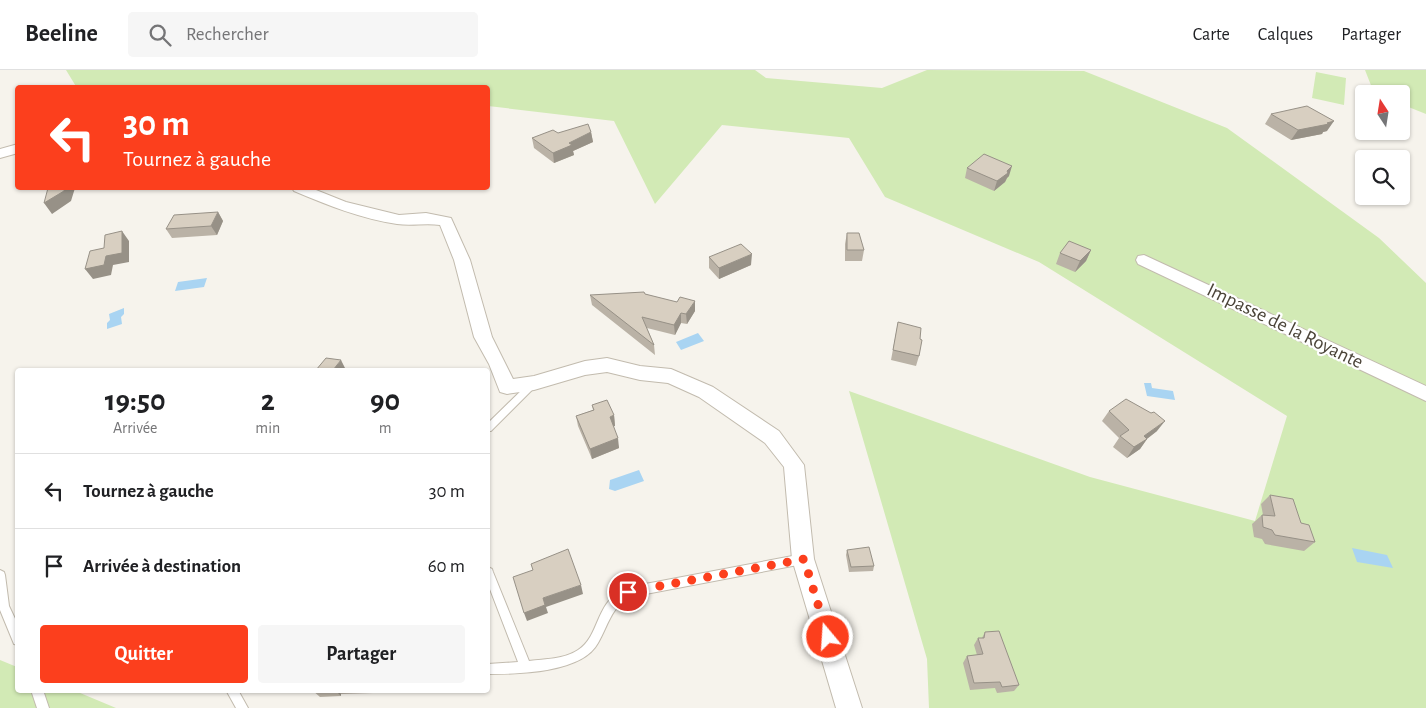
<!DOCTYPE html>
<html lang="fr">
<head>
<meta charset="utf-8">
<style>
  body { margin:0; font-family:"Alegreya Sans",sans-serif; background:#f6f6f6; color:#202124; height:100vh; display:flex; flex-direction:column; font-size:19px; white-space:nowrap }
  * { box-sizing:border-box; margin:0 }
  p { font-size:16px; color:#757577 }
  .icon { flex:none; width:28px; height:28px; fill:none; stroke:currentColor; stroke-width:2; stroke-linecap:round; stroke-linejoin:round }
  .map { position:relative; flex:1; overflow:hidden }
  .details { position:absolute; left:15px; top:298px; width:475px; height:325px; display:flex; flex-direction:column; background:#fff; border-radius:5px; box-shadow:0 1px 4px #0004 }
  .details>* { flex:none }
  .hud { position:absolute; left:15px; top:15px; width:475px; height:105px; border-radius:5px; box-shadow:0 1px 4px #0004; background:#fc3f1d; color:#fff; overflow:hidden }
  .needle { width:32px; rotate:348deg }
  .fabs { position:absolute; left:1355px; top:15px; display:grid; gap:10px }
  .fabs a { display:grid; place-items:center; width:55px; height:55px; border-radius:5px; background:#fff; box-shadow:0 1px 4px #0004; font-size:25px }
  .pin { position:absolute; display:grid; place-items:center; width:42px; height:42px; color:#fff; margin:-21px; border:2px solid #fff; border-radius:50%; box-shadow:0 1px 5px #0007 }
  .me { position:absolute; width:55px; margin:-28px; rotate:342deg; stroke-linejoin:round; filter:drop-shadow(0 0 4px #0008) }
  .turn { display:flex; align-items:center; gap:18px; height:105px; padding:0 25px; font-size:22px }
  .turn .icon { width:65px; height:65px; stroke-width:2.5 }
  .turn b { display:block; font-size:35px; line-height:42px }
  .eta { display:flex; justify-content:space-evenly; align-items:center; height:85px; text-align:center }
  .eta b { font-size:30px; font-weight:600; line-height:35px }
  .primary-button { display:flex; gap:10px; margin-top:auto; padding:10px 25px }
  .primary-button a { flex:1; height:58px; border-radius:5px; background:#fc3f1d; color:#fff; font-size:20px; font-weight:600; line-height:58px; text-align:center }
  .primary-button a+a { background:#f6f6f6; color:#202124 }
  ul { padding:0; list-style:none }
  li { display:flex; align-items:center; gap:15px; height:75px; padding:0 25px; border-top:1px solid #e0e0e0 }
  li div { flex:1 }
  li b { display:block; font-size:19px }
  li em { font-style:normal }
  header { display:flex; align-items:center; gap:30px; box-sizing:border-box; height:70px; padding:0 25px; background:#fff; border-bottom:1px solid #e0e0e0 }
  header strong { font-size:24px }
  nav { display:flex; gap:28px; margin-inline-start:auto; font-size:18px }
  .search { width:350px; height:45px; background:#f6f6f6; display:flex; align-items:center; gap:12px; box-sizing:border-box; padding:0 18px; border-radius:5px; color:#757577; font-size:19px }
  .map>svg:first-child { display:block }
  .green { fill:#d2eab5 }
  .water { fill:#a9d4f2 }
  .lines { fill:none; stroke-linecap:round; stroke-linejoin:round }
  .lane-casing { stroke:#c2bbae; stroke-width:2 }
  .street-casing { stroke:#c2bbae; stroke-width:2 }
  .lane { fill:#fff; fill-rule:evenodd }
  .street { fill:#fff; fill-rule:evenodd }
  .wall { fill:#bab2a6 }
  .shaded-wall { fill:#979187 }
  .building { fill:#d8cfc1; stroke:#979187 }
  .route { stroke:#fc3f1d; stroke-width:9; stroke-dasharray:0 16.2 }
  .labels { text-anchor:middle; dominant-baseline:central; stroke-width:4.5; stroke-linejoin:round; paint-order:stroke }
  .street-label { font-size:20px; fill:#4b4439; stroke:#fff }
</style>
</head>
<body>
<header>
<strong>Beeline</strong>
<div class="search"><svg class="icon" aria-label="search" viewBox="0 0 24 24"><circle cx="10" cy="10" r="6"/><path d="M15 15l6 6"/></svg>Rechercher</div>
<nav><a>Carte</a><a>Calques</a><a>Partager</a></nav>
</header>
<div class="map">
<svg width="1426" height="638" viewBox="0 0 1426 638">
  <rect width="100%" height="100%" fill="#f6f3ec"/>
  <path class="green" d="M66 0H755L766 8 882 18 927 0 1084 1 1227 58 1379 168 1426 213V638H929L927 589 849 321 1090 407 1255 451 1287 346 1039 192 885 127 849 68 722 55 655 134 614 51 488 36V18H77Z
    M1365 0H1426V44L1401 34V24L1374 23Z
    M1316 2 1346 8 1344 35 1312 28Z
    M0 590 17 597 18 620H73L116 638H0Z"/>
  <path class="water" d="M207 208 204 217 175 221 178 212Z
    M124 238V244L121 247 122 254 107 259V253L110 250 109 244Z
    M698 263 704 271 681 280 676 272Z
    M1144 313H1151L1152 318 1173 321 1175 330 1147 326Z
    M639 400 644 411 615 421 609 419 610 410Z
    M1352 478 1387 485 1393 498 1357 492Z"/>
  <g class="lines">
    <g class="lane-casing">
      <path id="lane" d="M534 310 538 313 537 315 491 361H488V353L531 311Z
        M803 484 807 486 808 489 807 492 803 494 630 527C611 537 608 556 598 573 582 603 518 604 488 604V594L518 592 488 514V497L492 499 493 502 529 591C544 589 565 589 578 580 600 566 594 535 624 518Z
        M0 500 4 502 5 505 9 536 18 555V575L14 574 0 540Z
        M31 620H43L49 638H37Z
        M226 620H238L248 638H236Z"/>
    </g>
    <g class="street-casing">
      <path id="street" d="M18 74V83L0 88V79Z
        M292 118H311L346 132 399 145 426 143 451 148 470 190 492 267 513 309 534 306 585 291 607 288 640 296 671 299 713 317 779 361 804 395 814 489 862 638H836L792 489 784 397 765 373 699 327 668 313 640 310 607 302 585 305 534 320 507 324 500 322 489 294 474 267 454 190 440 155C426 153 411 156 397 154 362 149 327 135 294 121Z
        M1144 185 1426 316V331L1138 194 1136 190 1138 186Z"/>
    </g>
    <use href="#lane" class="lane"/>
    <use href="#street" class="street"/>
  </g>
  <path class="wall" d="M1271 44 1327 61 1323 62 1322 64 1291 70 1265 54Z
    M591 62 593 72 573 81 574 85 554 93 534 78 532 68 558 63Z
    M967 98 1009 106 1007 108 1005 112 994 121 965 108Z
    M218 142 223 151 217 165 172 168 166 159Z
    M847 163 864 180 862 191H845V174Z
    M1091 180 1086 191 1075 202 1056 194 1060 183Z
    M709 187 751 195 719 209 709 198Z
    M645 224 695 241 687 254 681 253 675 265 647 258 654 275 655 285 592 235 590 225Z
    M898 252 920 269 919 286 916 296 891 290Z
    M592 335 614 345 615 356H613L619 378 592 389 578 356 576 346 593 340Z
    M1109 341 1157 361 1147 369 1140 379 1127 388 1113 377 1119 368 1102 351Z
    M1270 425 1301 453 1315 472 1304 481 1265 474 1262 469 1254 467 1252 454 1262 445H1263L1261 434Z
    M847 480 874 496 873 501 849 502 846 485Z
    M985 562 1019 615 1014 621 997 623 995 618 970 620 963 593 967 586 977 585 974 575 978 568H982Z
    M312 620H406L405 622 341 624V626L320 627Z"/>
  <path class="shaded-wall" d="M1334 51 1327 61 1323 62 1322 64 1291 70 1298 60Z
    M591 62 593 72 573 81 574 85 554 93 553 83 569 73Z
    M1012 96 1009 106 1007 108 1005 112 994 121 997 111Z
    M65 118H75L71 131 52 144 44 133Z
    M218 142 223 151 217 165 211 156Z
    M122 161 129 171V192L113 195 111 205 93 209 85 199 106 186Z
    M1091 180 1086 191 1075 202 1080 191Z
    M752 184 751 195 719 209V198Z
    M695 231V241L687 254 686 244Z
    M681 243V253L675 265 674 255Z
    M341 290 346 300H333Z
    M614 345 615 356 611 357 610 347Z
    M1165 351 1157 361 1144 371 1147 369 1140 379 1127 388 1134 377 1144 366Z
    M618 368 619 378 592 389 590 379Z
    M581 515 583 524 546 537 548 543 527 551 524 543 543 528Z
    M335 620H337L341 624V626Z"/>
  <path class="building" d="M1307 36 1334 51 1327 53 1329 54 1298 60 1271 44Z
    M588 54 591 62 569 73 572 75 553 83 532 68 553 60 558 63Z
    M984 84 1012 96 1007 101 1008 103 997 111 967 98Z
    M48 118H65L64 121 44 133Z
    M218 142 211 156 166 159 174 145Z
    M122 161V183L106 186 104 195 85 199 90 181 104 178 105 165Z
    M847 163H859L864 180H847Z
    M1069 171 1091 180 1080 191 1060 183Z
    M741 174 752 184 719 198 709 187Z
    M644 222 645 224 677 232 680 227 695 231 686 244 681 243 674 255 642 247 654 275 590 225Z
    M898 252 921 258 920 269 922 270 919 286 893 280Z
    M326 288 341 290 333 300H316Z
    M1126 329 1151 343 1154 342 1165 351 1144 366 1147 369 1134 377 1120 366 1129 360 1109 341Z
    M607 330 614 345 610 347 618 368 590 379 576 346 594 340 592 335Z
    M1270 425 1293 429 1301 453 1309 455 1315 472 1275 465 1272 460 1263 457 1262 445 1275 446Z
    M869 477 874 496 851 497 847 480Z
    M568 479 581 515 543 528 545 535 524 543 513 507 533 500 531 494Z
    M999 561 1019 615 1002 617 1000 612 974 613 967 586 983 584 978 568H984L985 562Z"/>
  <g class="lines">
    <path class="route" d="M628 522 804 489 828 567"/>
  </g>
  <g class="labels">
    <g class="street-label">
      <text transform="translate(1285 256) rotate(26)">Impasse de la Royante</text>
    </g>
  </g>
</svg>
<div class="fabs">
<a><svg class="needle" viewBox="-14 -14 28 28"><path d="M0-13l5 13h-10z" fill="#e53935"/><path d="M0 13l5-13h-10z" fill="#757577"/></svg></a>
<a><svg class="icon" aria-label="search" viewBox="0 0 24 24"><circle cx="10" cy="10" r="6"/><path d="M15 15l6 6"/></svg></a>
</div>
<div class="pin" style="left:628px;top:522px;background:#d93025"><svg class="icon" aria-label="arrive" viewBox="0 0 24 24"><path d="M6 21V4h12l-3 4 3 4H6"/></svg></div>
<svg class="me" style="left:828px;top:567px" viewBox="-20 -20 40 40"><circle r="17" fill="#fc3f1d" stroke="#fff" stroke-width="3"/><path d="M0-11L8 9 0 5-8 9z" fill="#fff"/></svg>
<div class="hud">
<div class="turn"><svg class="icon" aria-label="left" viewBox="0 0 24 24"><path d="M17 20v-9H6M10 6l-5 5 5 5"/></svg><div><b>30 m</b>Tournez à gauche</div></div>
</div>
<section class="details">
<div class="eta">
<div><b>19:50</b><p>Arrivée</p></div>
<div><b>2</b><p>min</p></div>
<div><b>90</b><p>m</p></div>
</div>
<ul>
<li><svg class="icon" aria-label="left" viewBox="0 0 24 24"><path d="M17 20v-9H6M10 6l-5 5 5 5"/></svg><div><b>Tournez à gauche</b></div><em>30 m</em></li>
<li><svg class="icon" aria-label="arrive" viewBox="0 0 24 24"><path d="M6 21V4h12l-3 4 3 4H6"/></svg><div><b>Arrivée à destination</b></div><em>60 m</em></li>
</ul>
<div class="primary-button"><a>Quitter</a><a>Partager</a></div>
</section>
</div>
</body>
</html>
